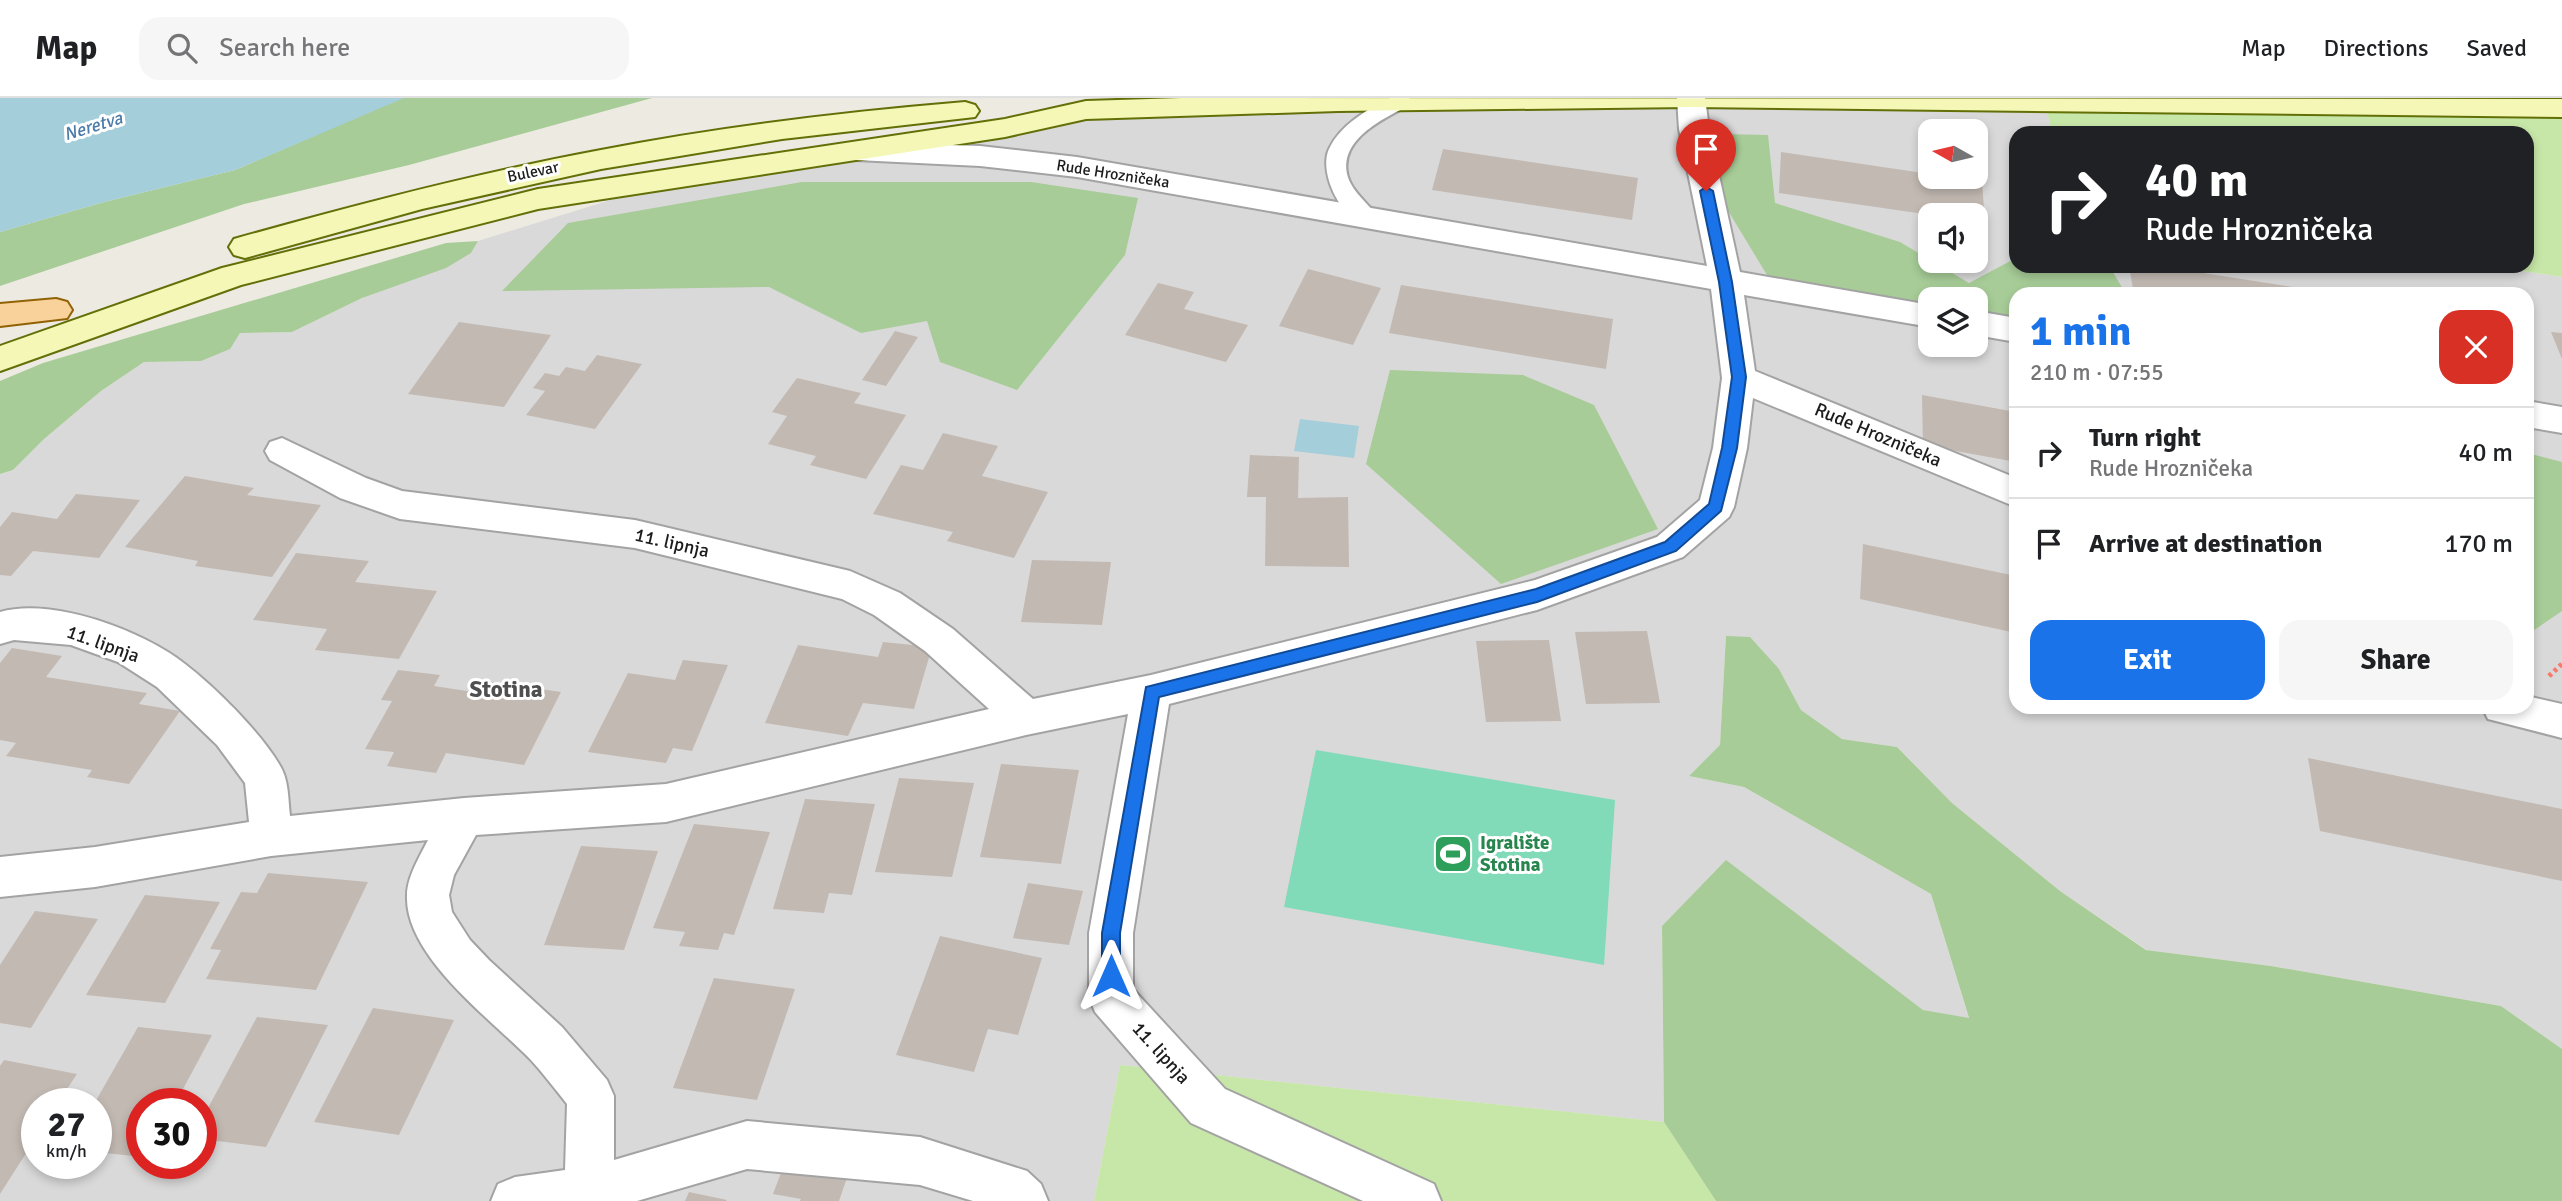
<!DOCTYPE html>
<html lang="en">
<head>
<meta charset="utf-8">
<style>
  body { margin:0; font-family:Signika,sans-serif; background:#f6f6f6; color:#202124; height:100vh; display:flex; flex-direction:column; font-size:26px; white-space:nowrap }
  * { box-sizing:border-box; margin:0 }
  p { font-size:23px; color:#757577 }
  .icon { flex:none; width:38px; height:38px; fill:none; stroke:currentColor; stroke-width:2; stroke-linecap:round; stroke-linejoin:round }
  .map { position:relative; flex:1; overflow:hidden }
  .sheet { position:absolute; left:2009px; top:189px; width:525px; height:427px; display:flex; flex-direction:column; background:#fff; border-radius:21px; box-shadow:0 4px 10px #0003 }
  .sheet>* { flex:none }
  .hud { position:absolute; left:2009px; top:28px; width:525px; height:147px; border-radius:21px; box-shadow:0 4px 10px #0003; background:#202124; color:#fff; overflow:hidden }
  .needle { width:46px; rotate:278deg }
  .buttons { position:absolute; left:1918px; top:21px; display:grid; gap:14px }
  .buttons a { display:grid; place-items:center; width:70px; height:70px; border-radius:14px; background:#fff; box-shadow:0 4px 10px #0003; font-size:35px }
  .speed { position:absolute; left:21px; top:990px; display:flex; gap:14px; font-size:35px; font-weight:700; text-align:center }
  .speed>* { display:grid; place-content:center; width:91px; height:91px; border-radius:50%; background:#fff; box-shadow:0 4px 10px #0003; line-height:1 }
  .speed small { font-size:18px; font-weight:400 }
  .speed .limit { border:10px solid #d22; background:#fff; color:#111 }
  .pin { position:absolute; display:grid; place-items:center; width:60px; height:60px; color:#fff; margin:-72px -30px; border-radius:50% 50% 50% 0; rotate:-45deg; box-shadow:0 0 7px #0007 }
  .pin .icon { rotate:45deg }
  .me { position:absolute; width:77px; margin:-38px; rotate:0deg; stroke-linejoin:round; filter:drop-shadow(0 0 5px #0008) }
  .turn { display:flex; align-items:center; gap:24px; height:147px; padding:0 21px; font-size:32px }
  .turn .icon { width:91px; height:91px; stroke-width:2.5 }
  .turn b { display:block; font-size:49px; line-height:60px }
  .round { display:grid; place-items:center; flex:none; width:74px; height:74px; border-radius:21px; background:#f6f6f6 }
  .overview { display:flex; align-items:center; justify-content:space-between; height:119px; padding:0 21px }
  h1 { font-size:42px; font-weight:700; line-height:52px; color:#1a73e8 }
  .button { display:flex; gap:14px; margin-top:auto; padding:14px 21px }
  .button a { flex:1; height:80px; border-radius:21px; background:#1a73e8; color:#fff; font-size:28px; font-weight:700; line-height:80px; text-align:center }
  .button a+a { background:#f6f6f6; color:#202124 }
  ul { padding:0; list-style:none }
  li { display:flex; align-items:center; gap:21px; height:91px; padding:0 21px; border-top:2px solid #e0e0e0 }
  li div { flex:1 }
  li b { display:block; font-size:26px }
  li em { font-style:normal }
  header { display:flex; align-items:center; gap:42px; box-sizing:border-box; height:98px; padding:0 35px; background:#fff; border-bottom:2px solid #e0e0e0 }
  header strong { font-size:33px }
  nav { display:flex; gap:38px; margin-inline-start:auto; font-size:24px }
  .search { width:490px; height:63px; background:#f6f6f6; display:flex; align-items:center; gap:18px; box-sizing:border-box; padding:0 24px; border-radius:21px; color:#757577; font-size:26px }
  .map>svg:first-child { display:block }
  .residential { fill:#dad9d9; fill-rule:evenodd }
  .grass { fill:#c7e7a8 }
  .forest { fill:#a7cc97 }
  .pitch { fill:#81dbb9 }
  .water { fill:#a3ceda }
  .building { fill:#c2b9b2 }
  .lines { fill:none; stroke-linecap:round; stroke-linejoin:round }
  .lane-casing { stroke:#a3a3a3; stroke-width:4 }
  .street-casing { stroke:#a3a3a3; stroke-width:4 }
  .secondary-casing { stroke:#636f07; stroke-width:4 }
  .primary-casing { stroke:#906204; stroke-width:4 }
  .path { stroke:#f6796a; stroke-width:5; stroke-dasharray:3.5 3.5; stroke-linecap:butt }
  .lane { fill:#fff; fill-rule:evenodd }
  .street { fill:#fff; fill-rule:evenodd }
  .secondary { fill:#f4f7b6; fill-rule:evenodd }
  .primary { fill:#f9d19b; fill-rule:evenodd }
  .route { fill:#1a73e8; stroke:#114b97; stroke-width:2 }
  .labels { text-anchor:middle; dominant-baseline:central; stroke-width:6; stroke-linejoin:round; paint-order:stroke }
  .far-street-label { font-size:16px; fill:#1c1c1c; stroke:#fff }
  .far-water-label { font-size:18px; font-style:italic; fill:#4c7aa9; stroke:#fff }
  .street-label { font-size:19px; fill:#1c1c1c; stroke:#fff }
  .leisure-label { font-size:19px; font-weight:bold; fill:#27864d; stroke:#fff; text-anchor:start }
  .quarter-label { font-size:23px; font-weight:bold; fill:#4f4f4f; stroke:#fff }
</style>
</head>
<body>
<header>
<strong>Map</strong>
<div class="search"><svg class="icon" aria-label="search" viewBox="0 0 24 24"><circle cx="10" cy="10" r="6"/><path d="M15 15l6 6"/></svg>Search here</div>
<nav><a>Map</a><a>Directions</a><a>Saved</a></nav>
</header>
<div class="map">
<svg width="2562" height="1103" viewBox="0 0 2562 1103">
  <rect width="100%" height="100%" fill="#edeae2"/>
  <path class="residential" d="M1691 0 2045 5 2052 35H2016V168H2491L2562 179V951L2501 908 2271 868 2147 852 2060 793 1952 705 1897 649 1842 641 1801 612 1779 571 1726 539 1720 648 1689 678 1744 689 1931 796 1969 921 1923 912 1726 763 1662 828 1664 1024 1120 967 1094 1103H0V376L13 372 44 341 101 293 144 264 201 263 240 235 292 234 362 200 471 155 478 143 691 77 1086 12 1338 4ZM1930 33H1976V79H1930ZM1930 117H1976V163H1930ZM2016 196H2527V609H2016ZM1930 201H1976V247H1930ZM37 1006H96V1066H37ZM142 1006H201V1066H142Z"/>
  <path class="grass" d="M1962 0H2562V179L2491 168H2527V35H2052L2045 5 1964 4Z
    M1120 967 1664 1024 1716 1103H1094Z"/>
  <path class="forest" d="M402 0H652L409 67 244 106 0 188V134L104 104 235 72Z
    M1721 36 1768 37 1775 105 1900 144 1969 185 2016 160V168H2097L2111 171 2126 196H2016V222L1976 215V201H1930V208L1770 182 1724 106 1713 61Z
    M802 84H1031L1138 100 1125 157 1017 292 940 264 927 223 861 235 769 189 502 193 568 125Z
    M478 143 471 155 446 170 362 200 292 234 240 235 230 251 201 263 144 264 101 293 44 341 13 372 0 376V283L43 265 446 145Z
    M1390 272 1523 277 1594 307 1658 431 1501 486 1366 366Z
    M2527 355 2562 364V513L2527 537Z
    M1726 538 1750 539 1779 571 1801 612 1842 641 1897 649 1952 705 2060 793 2146 852 2271 868 2501 908 2562 951V1103H1716L1664 1024 1662 828 1726 762 1923 912 1969 920 1931 796 1744 689 1689 678 1720 647Z"/>
  <path class="pitch" d="M1316 652 1615 702 1604 867 1284 809Z"/>
  <path class="water" d="M0 0H404L235 72 104 104 0 134Z
    M1300 321 1359 328 1354 360 1294 353Z"/>
  <path class="building" d="M1443 51 1638 80 1632 122 1432 92Z
    M1781 54 1930 76V79L1982 83 1985 125 1976 124V117H1931L1779 95Z
    M2129 168H2158L2338 196H2134Z
    M1308 171 1381 190 1353 247 1279 228Z
    M1158 185 1194 194 1184 211 1248 227 1226 264 1125 237Z
    M1401 187 1613 221 1606 271 1389 235Z
    M459 224 551 237 504 309 408 296Z
    M895 233 918 239 886 288 862 282Z
    M2551 234 2562 235V261Z
    M597 257 642 266 595 331 526 317 545 293 533 290 545 275 559 278 566 269 585 273Z
    M797 280 861 295 854 305 906 317 866 381 810 367 816 358 768 346 787 318 772 314Z
    M1922 297 2016 314V364L1923 347Z
    M943 335 998 348 982 378 1048 394 1014 460 947 443 953 434 873 416 901 367 923 372Z
    M1250 357 1299 359 1298 400 1348 399 1349 469 1265 468 1266 399H1247Z
    M185 378 254 390 247 397 321 407 272 479 195 468 198 463 125 449Z
    M76 396 140 402 99 460 33 453 11 478 0 477V429L12 414 57 421Z
    M1863 446 2016 478V535L1860 501Z
    M296 455 369 463 355 484 437 493 399 561 315 552 327 531 253 522Z
    M1032 462 1111 464 1102 527 1021 524Z
    M1647 533 1660 605 1586 606 1575 534Z
    M1549 542 1561 623 1486 624 1476 543Z
    M883 544 932 549 914 611 863 605 848 638 765 625 798 547 878 559Z
    M12 550 62 558 46 579 147 595 139 606 180 613 129 686 87 679 92 672 6 658 16 645 0 642V565Z
    M683 562 728 567 692 653 673 650 666 665 588 654 628 575 675 582Z
    M398 572 440 577 434 588 480 595 486 583 561 594 524 667 446 655 436 675 387 668 394 654 365 651 392 603 381 602Z
    M2308 660 2562 711V783L2320 733Z
    M1001 666 1079 672 1061 766 980 759Z
    M899 680 974 685 952 779 875 774Z
    M805 701 875 706 852 797 829 795 824 815 773 811Z
    M694 726 770 734 734 837 724 835 718 852 679 848 685 834 653 830Z
    M581 748 658 753 624 852 544 847Z
    M268 775 368 784 316 892 206 881 221 852 210 851 241 794 257 795Z
    M1028 785 1083 793 1069 847 1013 840Z
    M145 797 220 804 165 905 86 897Z
    M35 813 98 821 31 930 0 925V867Z
    M940 838 1042 860 1018 937 988 931 974 974 896 957Z
    M714 880 795 891 757 1002 673 990Z
    M373 910 454 922 399 1037 314 1024Z
    M257 919 328 927 266 1049 201 1041V1023Z
    M138 929 212 937 175 1006H142V1059L96 1054 94 1006Z
    M4 962 77 976 57 1006H37V1038L0 1096V968Z
    M787 1059 850 1071 839 1103H800L801 1101 773 1096Z
    M689 1094 727 1102 726 1103H685Z"/>
  <g class="lines">
    <g class="lane-casing">
      <path id="lane" d="M1390 0H1409L1411 3 1408 8C1380 22 1331 46 1351 86 1358 99 1370 107 1378 120L1375 125C1346 133 1317 76 1329 51 1341 26 1367 12 1390 0Z"/>
    </g>
    <g class="street-casing">
      <path id="street" d="M1677 0H1705L1709 31 1740 174 1930 207V229L1744 197 1755 273 2016 380V409L1753 300 1747 350 1734 409 1729 419 1683 459 1537 512 1169 606 1133 835V891L1225 991 1434 1086 1441 1103H1363L1191 1025 1095 914 1089 899V835L1128 616 1026 637 666 724 476 737 454 777 449 797 452 814 470 842 489 862 562 929 607 982 614 998V1062L747 1023 920 1039 1027 1073 1041 1086 1048 1103H973L920 1087 747 1071 637 1103H491L498 1086 515 1079 565 1072 567 1006C555 991 543 975 530 961 491 921 404 858 407 797 407 779 420 758 428 742L271 758 95 789 0 799V759L95 749 249 724 245 685 217 647 157 589 118 564 71 547 14 542 0 546V514C53 499 143 533 185 566 215 589 260 634 279 666 289 681 288 701 290 718L464 700 666 686 989 611 925 553 874 517 842 501 635 450 400 421 340 400 270 362 265 353 270 344 282 340 366 380 402 393 635 422 850 473 900 495 953 531 1033 601 1151 577 1535 482 1657 439 1700 402 1713 350 1722 280 1711 191 1077 79 980 68 856 62 846 60 841 53 846 46 856 44 980 48 1077 59 1707 168 1679 31Z
        M1976 213 2016 220V244L1976 237Z
        M2527 303 2562 309V335L2527 329Z
        M2527 598 2562 606V640L2488 621 2482 609H2527Z"/>
    </g>
    <g class="secondary-casing">
      <path id="secondary" d="M1181 0 2562 1V19L1691 9 1338 13 1086 21 1005 39 538 111 241 187 0 273V248L222 170 538 91 1005 21 1086 3Z
        M965 4 975 7 979 13 975 19 782 41 601 71 422 111 245 160 234 157 229 149 234 141C355 107 477 75 601 52 721 29 843 14 965 4Z"/>
    </g>
    <g class="primary-casing">
      <path id="primary" d="M56 201 67 204 72 212 67 220 0 228V206Z"/>
    </g>
    <path class="path" d="M2549 578 2562 566"/>
    <use href="#lane" class="lane"/>
    <use href="#street" class="street"/>
    <use href="#secondary" class="secondary"/>
    <use href="#primary" class="primary"/>
  </g>
  <path class="route" d="M1706 89 1713 93 1732 184 1746 279 1737 350 1721 413 1676 453 1537 504 1159 599 1120 835V878L1117 884 1111 886 1104 884 1102 878V835L1146 589 1536 491 1665 444 1709 406 1722 350 1732 279 1719 184 1700 93Z"/>
  <defs>
    <g id="stadium-square" transform="scale(2.0125)"><rect x="-9" y="-9" width="18" height="18" rx="4" fill="#2e9e5b" stroke="#fff"/><path d="M0-5a6.5 5 0 1 0 0 10a6.5 5 0 1 0 0-10ZM-3.5-1.8h7v3.6h-7Z" fill="#fff"/></g>
  </defs>
  <g fill-rule="evenodd">
    <use href="#stadium-square" x="1453" y="756"/>
  </g>
  <g class="labels">
    <g class="far-street-label">
      <text transform="translate(533 74) rotate(-12)">Bulevar</text>
      <text transform="translate(1113 76) rotate(9)">Rude Hrozničeka</text>
    </g>
    <g class="far-water-label">
      <text transform="translate(93 28) rotate(-17)">Neretva</text>
    </g>
    <g class="street-label">
      <text transform="translate(1878 337) rotate(23)">Rude Hrozničeka</text>
      <text transform="translate(672 445) rotate(13)">11. lipnja</text>
      <text transform="translate(103 546) rotate(20)">11. lipnja</text>
      <text transform="translate(1161 955) rotate(48)">11. lipnja</text>
    </g>
    <g class="leisure-label">
      <text x="1480" y="745">Igralište<tspan x="1480" dy="22">Stotina</tspan></text>
    </g>
    <g class="quarter-label">
      <text x="506" y="591">Stotina</text>
    </g>
  </g>
</svg>
<div class="buttons">
<a><svg class="needle" viewBox="-14 -14 28 28"><path d="M0-13l5 13h-10z" fill="#e53935"/><path d="M0 13l5-13h-10z" fill="#757577"/></svg></a>
<a><svg class="icon" aria-label="sound" viewBox="0 0 24 24"><path d="M4 9h4l5-4v14l-5-4H4zM17 9q2 3 0 6"/></svg></a>
<a><svg class="icon" aria-label="layers" viewBox="0 0 24 24"><path d="M12 4l9 5-9 5-9-5zM3 14l9 5 9-5"/></svg></a>
</div>
<div class="speed"><div>27<small>km/h</small></div><div class="limit">30</div></div>
<div class="pin" style="left:1706px;top:93px;background:#d93025"><svg class="icon" aria-label="arrive" viewBox="0 0 24 24"><path d="M6 21V4h12l-3 4 3 4H6"/></svg></div>
<svg class="me" style="left:1111px;top:878px" viewBox="-20 -20 40 40"><path d="M0-17L14 15 0 8-14 15z" fill="#1a73e8" stroke="#fff" stroke-width="4"/></svg>
<div class="hud">
<div class="turn"><svg class="icon" aria-label="right" viewBox="0 0 24 24"><path d="M7 20v-9h11M14 6l5 5-5 5"/></svg><div><b>40 m</b>Rude Hrozničeka</div></div>
</div>
<section class="sheet">
<div class="overview"><div><h1>1 min</h1><p>210 m · 07:55</p></div><a class="round" style="background:#d93025;color:#fff"><svg class="icon" aria-label="close" viewBox="0 0 24 24"><path d="M6 6l12 12M18 6L6 18"/></svg></a></div>
<ul>
<li><svg class="icon" aria-label="right" viewBox="0 0 24 24"><path d="M7 20v-9h11M14 6l5 5-5 5"/></svg><div><b>Turn right</b><p>Rude Hrozničeka</p></div><em>40 m</em></li>
<li><svg class="icon" aria-label="arrive" viewBox="0 0 24 24"><path d="M6 21V4h12l-3 4 3 4H6"/></svg><div><b>Arrive at destination</b></div><em>170 m</em></li>
</ul>
<div class="button"><a>Exit</a><a>Share</a></div>
</section>
</div>
</body>
</html>
